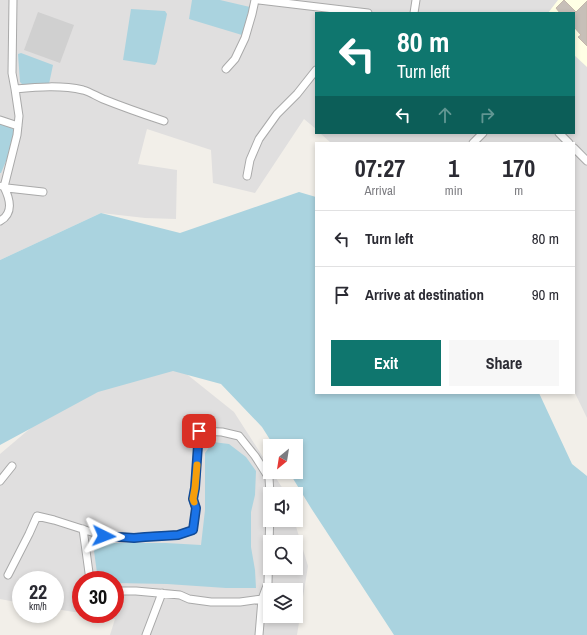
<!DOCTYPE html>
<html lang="en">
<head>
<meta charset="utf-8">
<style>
  body { margin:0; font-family:"Archivo Narrow",sans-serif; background:#f7f7f7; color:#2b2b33; height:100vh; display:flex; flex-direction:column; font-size:15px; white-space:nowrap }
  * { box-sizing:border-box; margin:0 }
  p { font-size:13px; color:#7c7c81 }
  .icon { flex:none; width:22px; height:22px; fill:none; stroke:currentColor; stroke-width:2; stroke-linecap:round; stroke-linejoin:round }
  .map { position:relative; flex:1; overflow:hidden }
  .panel { position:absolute; left:315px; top:142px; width:260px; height:252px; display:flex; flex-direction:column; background:#fff; border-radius:0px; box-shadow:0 2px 6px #0003 }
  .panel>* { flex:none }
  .top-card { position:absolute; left:315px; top:12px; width:260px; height:122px; border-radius:0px; box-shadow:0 2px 6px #0003; background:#0f766e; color:#fff; overflow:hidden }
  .needle { width:26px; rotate:210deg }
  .tools { position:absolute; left:263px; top:439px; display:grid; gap:8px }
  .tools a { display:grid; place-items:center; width:40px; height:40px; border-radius:0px; background:#fff; box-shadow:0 2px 6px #0003; font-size:20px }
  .speed { position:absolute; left:12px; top:571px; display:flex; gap:8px; font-size:20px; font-weight:700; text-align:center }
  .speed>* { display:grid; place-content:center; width:52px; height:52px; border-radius:50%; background:#fff; box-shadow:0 2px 6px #0003; line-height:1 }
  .speed small { font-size:10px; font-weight:400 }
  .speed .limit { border:6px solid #d22; background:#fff; color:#111 }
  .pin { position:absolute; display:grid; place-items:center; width:34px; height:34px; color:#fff; margin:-17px; border-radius:8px; box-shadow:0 2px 6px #0006 }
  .me { position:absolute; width:44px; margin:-22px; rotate:93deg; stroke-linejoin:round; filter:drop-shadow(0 0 3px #0008) }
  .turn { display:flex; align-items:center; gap:14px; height:84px; padding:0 16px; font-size:18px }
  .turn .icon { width:52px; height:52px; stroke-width:2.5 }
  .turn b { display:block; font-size:28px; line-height:34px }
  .lanes { display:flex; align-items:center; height:38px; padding:0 16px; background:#0003; justify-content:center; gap:20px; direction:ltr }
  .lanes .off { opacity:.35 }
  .eta { display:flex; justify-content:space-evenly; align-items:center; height:68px; text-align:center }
  .eta b { font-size:24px; font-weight:700; line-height:28px }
  .action { display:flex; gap:8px; margin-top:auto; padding:8px 16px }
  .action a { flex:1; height:46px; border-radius:0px; background:#0f766e; color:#fff; font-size:16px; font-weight:700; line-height:46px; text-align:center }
  .action a+a { background:#f7f7f7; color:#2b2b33 }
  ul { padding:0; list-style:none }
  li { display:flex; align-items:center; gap:12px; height:56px; padding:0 16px; border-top:1px solid #e1e1e2 }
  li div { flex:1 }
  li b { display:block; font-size:15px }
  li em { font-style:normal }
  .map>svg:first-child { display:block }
  .residential { fill:#e0dfdf; fill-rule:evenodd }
  .education { fill:#ffffe5 }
  .religious { fill:#d0d0d0 }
  .water { fill:#aad3df }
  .building { fill:#c7bfb8; stroke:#c4b6ab }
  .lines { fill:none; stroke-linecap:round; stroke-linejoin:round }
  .minor-casing { stroke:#a9a9a9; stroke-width:9 }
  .minor { stroke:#fff; stroke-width:7 }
  .route-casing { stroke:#114b97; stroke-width:10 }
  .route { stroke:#1a73e8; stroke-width:7 }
  .slow { stroke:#f59e0b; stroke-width:7 }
</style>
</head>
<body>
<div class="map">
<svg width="587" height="635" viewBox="0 0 587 635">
  <rect width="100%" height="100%" fill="#f2efe9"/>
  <path class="residential" d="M0 0H587V418L574 391V143H331L320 133H574V13H316V129L304 119 255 193 213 183 211 150 147 129 138 164 177 170 176 219 145 218 101 213 0 260Z
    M174 364 234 412 270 468V472H272L285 492 286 494H270V520H294L308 566 297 635H110L115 619 85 614H115V580H81V613L55 609V580H21V603L0 599V454L33 426 125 377ZM270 542H296V568H270ZM270 590H296V616H270Z"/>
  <path class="education" d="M558 0H587V67L574 55V13H548Z"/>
  <path class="religious" d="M38 12 74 25 60 63 24 50Z"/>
  <path class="water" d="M192 0H220L250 7V14L242 35 189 19Z
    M131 9 165 11 167 14 157 62 155 65 123 60Z
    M21 53 53 65 49 84 23 85 20 82 18 54Z
    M0 123 15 130 17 135 1 173H0Z
    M299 192 316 197V393H539L572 464 587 476V635H394L311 508 289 472H296V446H274L262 427 221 384 173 371 98 392 0 445V260L101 213 180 233Z
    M213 442 229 444 246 457 256 471 255 495 251 512V547L255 570 256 588H226L167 584 115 583V580H98L94 551 99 543H166L201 545 205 510V453Z"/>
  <path class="building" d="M564 0 576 12 587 1V46L578 37 581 35 574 27V14L575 13H560L556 8Z"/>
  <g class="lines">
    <g class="minor-casing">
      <path id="minor" d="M13 0 12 73 15 89C38 87 61 85 83 90 90 92 96 96 103 99 123 107 143 114 164 121
        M259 0 368 13
        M414 13 416 0
        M226 69 235 59 245 38 252 14 255 0
        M0 120 18 126
        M559 133 569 143
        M473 143 483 133
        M574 148 587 161
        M247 176 250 160 259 139 277 114 297 94 316 70
        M2 186 7 188 43 192
        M0 221C14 213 10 199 4 187L17 135 19 116 15 89
        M0 481 12 466
        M83 529 90 580
        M8 575 29 534 37 516 54 520 104 536 134 538 156 536 178 535 193 530 196 508 193 499 195 488 199 431 222 432 239 436 255 456 269 478 270 494
        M115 591H136L180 595 189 599 211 602H240L262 599 268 583 270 509
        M146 635 162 593
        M259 635 262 599"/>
    </g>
    <use href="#minor" class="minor"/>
  </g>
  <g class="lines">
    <g class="route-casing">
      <path id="route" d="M104 536 134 538 145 537 178 535 193 530 196 508 193 499 195 488 199 431"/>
    </g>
    <use href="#route" class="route"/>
    <path class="slow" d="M194 502 193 499 195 488 197 465"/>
  </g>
</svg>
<div class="tools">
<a><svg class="needle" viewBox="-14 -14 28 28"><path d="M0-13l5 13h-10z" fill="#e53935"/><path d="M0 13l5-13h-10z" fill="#7c7c81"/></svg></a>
<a><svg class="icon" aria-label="sound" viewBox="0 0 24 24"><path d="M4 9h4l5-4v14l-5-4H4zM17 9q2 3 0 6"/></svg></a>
<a><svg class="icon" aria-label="search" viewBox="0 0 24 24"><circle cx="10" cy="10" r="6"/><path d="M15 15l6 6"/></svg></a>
<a><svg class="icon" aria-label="layers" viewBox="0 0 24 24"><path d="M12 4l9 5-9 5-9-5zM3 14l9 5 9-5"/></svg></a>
</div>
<div class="speed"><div>22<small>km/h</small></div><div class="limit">30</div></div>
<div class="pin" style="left:199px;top:431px;background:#d93025"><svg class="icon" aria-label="arrive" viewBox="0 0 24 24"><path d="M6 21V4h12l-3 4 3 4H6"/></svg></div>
<svg class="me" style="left:104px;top:536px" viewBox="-20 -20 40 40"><path d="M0-17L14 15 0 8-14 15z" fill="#1a73e8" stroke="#fff" stroke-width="4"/></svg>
<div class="top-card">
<div class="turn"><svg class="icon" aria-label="left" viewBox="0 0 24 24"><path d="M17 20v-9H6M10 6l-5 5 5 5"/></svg><div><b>80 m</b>Turn left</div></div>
<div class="lanes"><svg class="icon" aria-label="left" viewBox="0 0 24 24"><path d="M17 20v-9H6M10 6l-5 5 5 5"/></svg><svg class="icon off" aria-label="ahead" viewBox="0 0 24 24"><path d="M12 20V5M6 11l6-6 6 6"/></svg><svg class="icon off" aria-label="right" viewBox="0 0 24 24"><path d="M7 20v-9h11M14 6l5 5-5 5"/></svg></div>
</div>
<section class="panel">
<div class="eta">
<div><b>07:27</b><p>Arrival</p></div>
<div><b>1</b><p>min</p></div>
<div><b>170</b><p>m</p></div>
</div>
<ul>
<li><svg class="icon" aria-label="left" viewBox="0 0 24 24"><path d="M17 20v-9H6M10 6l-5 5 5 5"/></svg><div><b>Turn left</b></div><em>80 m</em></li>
<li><svg class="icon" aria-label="arrive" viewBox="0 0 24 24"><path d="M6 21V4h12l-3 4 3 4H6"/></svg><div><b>Arrive at destination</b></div><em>90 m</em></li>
</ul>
<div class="action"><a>Exit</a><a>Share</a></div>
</section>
</div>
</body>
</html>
